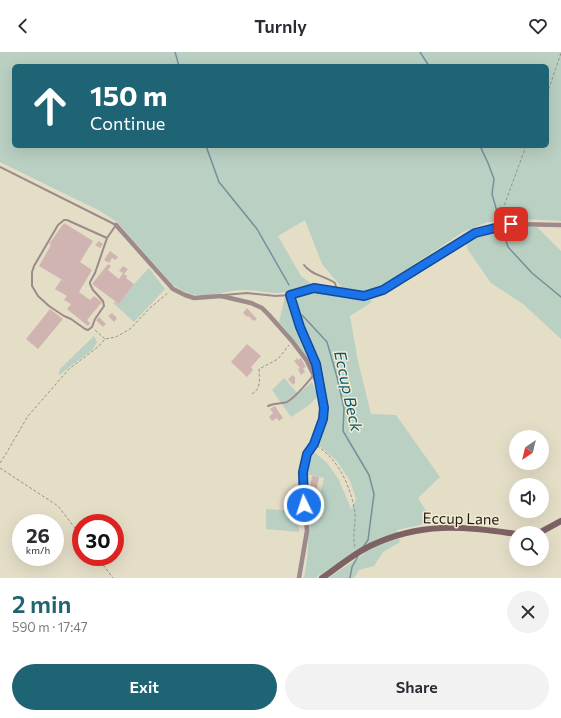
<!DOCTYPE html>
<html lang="en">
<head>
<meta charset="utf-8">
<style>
  body { margin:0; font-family:Commissioner,sans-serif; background:#f2f2f3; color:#2b2b33; height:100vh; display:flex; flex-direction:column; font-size:15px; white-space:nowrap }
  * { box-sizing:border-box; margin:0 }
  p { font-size:13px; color:#7c7c81 }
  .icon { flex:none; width:22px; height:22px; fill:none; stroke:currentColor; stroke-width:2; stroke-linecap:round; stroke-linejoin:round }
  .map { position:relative; height:526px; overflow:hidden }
  .details { display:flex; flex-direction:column; background:#fff; flex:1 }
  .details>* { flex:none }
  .hud { position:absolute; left:12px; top:12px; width:537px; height:84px; border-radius:6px; box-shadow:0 4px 16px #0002; background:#1e6474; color:#fff; overflow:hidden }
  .needle { width:26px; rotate:215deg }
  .fabs { position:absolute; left:509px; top:378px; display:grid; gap:8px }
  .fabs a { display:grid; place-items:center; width:40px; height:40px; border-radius:50%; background:#fff; box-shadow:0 4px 16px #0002; font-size:20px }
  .speed { position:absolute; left:12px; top:462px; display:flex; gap:8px; font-size:20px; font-weight:700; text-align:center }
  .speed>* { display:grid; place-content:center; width:52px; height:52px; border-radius:50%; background:#fff; box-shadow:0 4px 16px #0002; line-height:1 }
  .speed small { font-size:10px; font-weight:400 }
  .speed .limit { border:6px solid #d22; background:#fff; color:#111 }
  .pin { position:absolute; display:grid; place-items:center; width:34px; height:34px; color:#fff; margin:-17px; border-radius:8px; box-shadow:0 2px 6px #0006 }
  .me { position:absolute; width:44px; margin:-22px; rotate:356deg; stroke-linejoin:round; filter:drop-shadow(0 0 3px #0008) }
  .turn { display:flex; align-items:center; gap:14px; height:84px; padding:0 12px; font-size:18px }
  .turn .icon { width:52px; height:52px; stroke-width:2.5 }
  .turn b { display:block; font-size:28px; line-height:34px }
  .round { display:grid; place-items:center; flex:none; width:42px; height:42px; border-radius:21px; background:#f2f2f3 }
  .overview { display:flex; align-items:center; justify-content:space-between; height:68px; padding:0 12px }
  h1 { font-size:24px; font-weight:600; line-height:30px; color:#1e6474 }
  .primary-button { display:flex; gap:8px; margin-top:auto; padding:8px 12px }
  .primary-button a { flex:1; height:46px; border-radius:24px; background:#1e6474; color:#fff; font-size:16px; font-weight:600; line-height:46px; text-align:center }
  .primary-button a+a { background:#f2f2f3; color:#2b2b33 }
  header { display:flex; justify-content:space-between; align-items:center; height:52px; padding:0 12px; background:#fff; font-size:18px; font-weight:600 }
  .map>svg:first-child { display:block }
  .green { fill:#bad0c3; fill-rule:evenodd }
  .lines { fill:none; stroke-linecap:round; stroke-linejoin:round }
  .stream { stroke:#74919a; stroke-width:1.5 }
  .building { fill:#d0b4b2 }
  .path { stroke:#989381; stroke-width:1; stroke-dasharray:3 2; stroke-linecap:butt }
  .lane { stroke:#9d8a8b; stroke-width:2 }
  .street { stroke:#9d8a8b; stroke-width:4.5 }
  .secondary { stroke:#7d6264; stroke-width:6 }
  .route-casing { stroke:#114b97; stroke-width:10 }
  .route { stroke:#1a73e8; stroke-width:7 }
  .labels { text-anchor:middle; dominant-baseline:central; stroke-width:3; stroke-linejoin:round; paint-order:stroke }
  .street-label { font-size:15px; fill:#1d1b12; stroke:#f3ebd4 }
  .water-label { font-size:16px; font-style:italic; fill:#045972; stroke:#f3ebd4 }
</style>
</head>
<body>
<header><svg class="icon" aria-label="back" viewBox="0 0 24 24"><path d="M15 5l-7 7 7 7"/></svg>Turnly<svg class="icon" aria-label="heart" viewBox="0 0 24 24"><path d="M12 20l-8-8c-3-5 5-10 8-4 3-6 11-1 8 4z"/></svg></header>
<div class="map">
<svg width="561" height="526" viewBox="0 0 561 526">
  <rect width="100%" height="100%" fill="#e5dec7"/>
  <path class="green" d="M0 0H561V169L523 167 488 170 463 180 382 234 363 241 342 236 322 212 305 168 278 184 301 224 321 239 358 247 369 246 372 250 350 264 358 309 371 362 396 363 440 425 418 446 433 470 397 478 400 490 383 500 374 514 359 518 354 526H328L364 502 361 498 348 504 315 526H304C309 502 309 477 307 453L317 455 324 426 306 422 308 412 314 400 327 411 339 428 351 457 356 447 350 429 337 409 316 391C318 387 319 383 320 379 322 374 326 370 327 365 334 336 297 291 279 270L286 240C273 243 259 238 246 238 215 238 203 253 173 233L117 170 100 159 0 110ZM14 14H547V94H14Z
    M511 175H537L561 199V287L523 252 491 231 468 198 466 191 476 185Z
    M149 216 165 237 134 270 113 251 115 249 119 252 134 232Z
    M94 284 97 290 93 297 58 324 60 317Z
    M284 326 298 342 312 330 318 344 308 354 291 365 272 338Z
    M266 457 298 459 299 480 266 477Z"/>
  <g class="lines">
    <path class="stream" d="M175 0 179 14
      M420 0 429 14
      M206 94 219 130 257 177 289 233
      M480 94 488 111 494 127 492 142 498 163
      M503 180 508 195 532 221 561 245
      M302 263 327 290 337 325 344 356 343 379 369 423 374 442 368 488 363 495
      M350 526 352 515 358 504"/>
  </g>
  <path class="building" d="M64 171 93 189 80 210 92 218 79 240 90 248 94 244 102 250 87 268 90 271 88 274 67 257 71 252 64 248 67 244 55 237 61 228 64 229 39 214 51 193 49 192Z
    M99 189 103 192 100 196 95 193Z
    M110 199 118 205 115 208 112 206 109 211 104 208Z
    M108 212 111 214 108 218 119 227 123 221 119 219 123 214 128 217 124 222 127 224 126 226 134 232 119 252 92 232Z
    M247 256 257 267 254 269 248 264 247 265 243 261Z
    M50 257 63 267 38 297 26 287Z
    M112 261 117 266 114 270 108 264Z
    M99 265 106 272 103 275 96 268Z
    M247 292 261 304 251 315 253 318 247 325 231 310Z
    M297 306 298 308 301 306 306 315 303 316 305 320 301 323 298 317 300 316 294 309Z
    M293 323 295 325V331L293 333 288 327Z
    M275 354 283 366 279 369 277 366 272 369 269 365 273 361 270 357Z
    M312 424 319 425 317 436 310 434Z
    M306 434H311L310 442H305Z
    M289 439 299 440V446H292V455H286V450H288V446L286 445V442H288Z"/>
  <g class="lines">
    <path class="path" d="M547 42 561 1
      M509 167 504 154 526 94
      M95 278 105 287
      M252 342C262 336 259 327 259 317L278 307 289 293
      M317 394C339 408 351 435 355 461 356 472 352 484 355 495
      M0 411 7 400 28 364 69 317 99 294 105 287 116 285 130 277 150 256 169 240
      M0 416 58 454 81 484
      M97 505 113 526"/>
    <path class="lane" d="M0 115 116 173 107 186 95 221 90 230V232L93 238 103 249 104 254 95 267 92 275 88 278 85 277 71 267 64 264 49 254 38 244 32 234V220L34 214 58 173 64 168H67L107 186
      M304 213C311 223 325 224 335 231L337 239
      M224 243 247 241 276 244 290 243
      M268 354C276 350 282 352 287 350 296 345 306 332 313 324"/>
    <path class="street" d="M116 173 173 237 185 243 194 246 221 244 251 251 262 256 269 263 292 289 307 309 319 334
      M299 526 307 479 303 420 307 402 314 392 323 367 324 356 316 312 301 275 290 243 314 236 364 244 383 238 475 181 511 172 561 173"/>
    <path class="secondary" d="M539 481 561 469
      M322 526C337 516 353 502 370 494 420 470 463 474 516 482"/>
  </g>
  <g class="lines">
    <g class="route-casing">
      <path id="route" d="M304 453 303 420 307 402 314 392 323 367 324 356 316 312 300 275 290 243 314 236 364 244 383 238 475 181 511 172"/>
    </g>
    <use href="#route" class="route"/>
  </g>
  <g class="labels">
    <g class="street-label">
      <text transform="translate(461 466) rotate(1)">Eccup Lane</text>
    </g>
    <g class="water-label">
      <text transform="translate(349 339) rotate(78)">Eccup Beck</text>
    </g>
  </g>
</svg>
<div class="fabs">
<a><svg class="needle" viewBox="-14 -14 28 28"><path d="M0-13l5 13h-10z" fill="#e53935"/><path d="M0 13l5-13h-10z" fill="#7c7c81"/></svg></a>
<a><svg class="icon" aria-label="sound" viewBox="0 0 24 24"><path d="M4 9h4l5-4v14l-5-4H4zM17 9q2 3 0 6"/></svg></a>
<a><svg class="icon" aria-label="search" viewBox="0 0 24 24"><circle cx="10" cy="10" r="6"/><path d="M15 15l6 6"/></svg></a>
</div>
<div class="speed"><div>26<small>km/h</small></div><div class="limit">30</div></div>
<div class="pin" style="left:511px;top:172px;background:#d93025"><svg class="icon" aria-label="arrive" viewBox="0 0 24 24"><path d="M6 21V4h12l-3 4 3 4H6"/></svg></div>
<svg class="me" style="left:304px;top:453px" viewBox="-20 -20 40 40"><circle r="17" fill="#1a73e8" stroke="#fff" stroke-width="3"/><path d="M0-11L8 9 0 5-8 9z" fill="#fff"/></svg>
<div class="hud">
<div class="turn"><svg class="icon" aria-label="ahead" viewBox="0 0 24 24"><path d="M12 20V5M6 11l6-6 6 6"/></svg><div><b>150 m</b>Continue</div></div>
</div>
</div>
<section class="details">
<div class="overview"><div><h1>2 min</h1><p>590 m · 17:47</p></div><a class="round"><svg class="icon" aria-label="close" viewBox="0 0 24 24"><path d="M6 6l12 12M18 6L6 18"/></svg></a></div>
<div class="primary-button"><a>Exit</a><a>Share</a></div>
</section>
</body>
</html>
